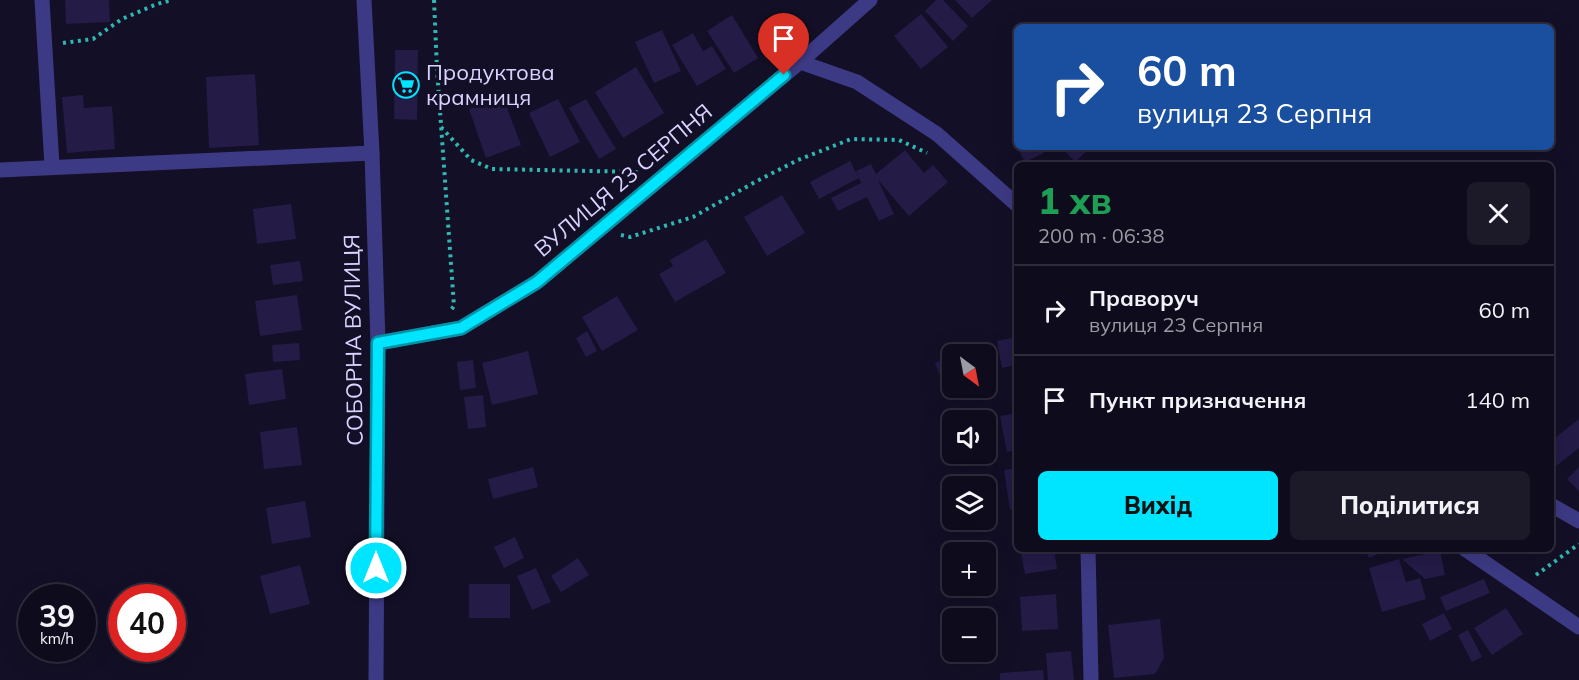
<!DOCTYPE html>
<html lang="uk">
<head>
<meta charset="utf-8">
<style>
  body { margin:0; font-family:Mulish,sans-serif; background:#1c1929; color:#f1f3f6; height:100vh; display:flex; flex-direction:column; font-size:22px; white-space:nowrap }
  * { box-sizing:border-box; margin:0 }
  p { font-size:20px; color:#9b9ba3 }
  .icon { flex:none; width:33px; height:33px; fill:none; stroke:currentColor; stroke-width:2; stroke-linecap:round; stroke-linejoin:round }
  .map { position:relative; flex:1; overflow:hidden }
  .drawer { position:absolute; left:1014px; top:162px; width:540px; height:390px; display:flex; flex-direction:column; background:#0e0b1c; border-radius:9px; box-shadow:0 6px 24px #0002,0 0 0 2px #2e2b3b }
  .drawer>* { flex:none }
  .hud { position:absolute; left:1014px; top:24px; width:540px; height:126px; border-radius:9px; box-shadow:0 6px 24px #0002,0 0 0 2px #2e2b3b; background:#1a4fa0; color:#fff; overflow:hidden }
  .needle { width:39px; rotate:148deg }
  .fabs { position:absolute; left:942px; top:344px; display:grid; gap:12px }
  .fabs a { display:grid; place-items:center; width:54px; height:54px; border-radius:9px; background:#0e0b1c; box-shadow:0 6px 24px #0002,0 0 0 2px #2e2b3b; font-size:30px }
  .speed { position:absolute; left:18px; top:584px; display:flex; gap:12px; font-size:30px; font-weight:700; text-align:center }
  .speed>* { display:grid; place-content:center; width:78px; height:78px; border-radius:50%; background:#0e0b1c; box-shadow:0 6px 24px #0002,0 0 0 2px #2e2b3b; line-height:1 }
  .speed small { font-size:15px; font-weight:400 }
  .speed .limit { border:9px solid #d22; background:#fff; color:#111 }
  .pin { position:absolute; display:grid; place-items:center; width:51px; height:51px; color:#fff; margin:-62px -26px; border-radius:50% 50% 50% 0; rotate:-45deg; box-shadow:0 0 6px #0007 }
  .pin .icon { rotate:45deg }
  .me { position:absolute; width:66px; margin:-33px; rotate:0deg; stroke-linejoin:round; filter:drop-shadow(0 0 4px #0008) }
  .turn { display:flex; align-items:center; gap:21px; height:126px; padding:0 24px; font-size:27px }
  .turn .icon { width:78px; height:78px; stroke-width:2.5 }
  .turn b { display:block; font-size:42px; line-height:51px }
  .round { display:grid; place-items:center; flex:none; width:63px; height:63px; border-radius:9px; background:#1c1929 }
  .overview { display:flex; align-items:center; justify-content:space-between; height:102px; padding:0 24px }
  h1 { font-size:36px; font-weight:800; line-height:45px; color:#1e9e55 }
  .action { display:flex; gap:12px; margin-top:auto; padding:12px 24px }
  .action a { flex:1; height:69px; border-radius:9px; background:#00e5ff; color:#111; font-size:24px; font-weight:800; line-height:69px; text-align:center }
  .action a+a { background:#1c1929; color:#f1f3f6 }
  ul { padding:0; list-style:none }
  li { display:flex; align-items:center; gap:18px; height:90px; padding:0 24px; border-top:2px solid #2e2b3b }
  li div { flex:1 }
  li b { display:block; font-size:22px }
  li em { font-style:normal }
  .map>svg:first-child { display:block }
  .building { fill:#241b47 }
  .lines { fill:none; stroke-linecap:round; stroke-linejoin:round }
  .path { stroke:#2fb8b0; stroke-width:4; stroke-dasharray:3 4.5; stroke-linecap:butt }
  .minor { stroke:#3d3a85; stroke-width:15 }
  .tertiary { stroke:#3d3a85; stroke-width:15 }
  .route-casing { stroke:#0095a6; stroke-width:15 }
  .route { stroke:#00e5ff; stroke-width:10 }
  .labels { text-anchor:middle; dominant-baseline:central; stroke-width:6; stroke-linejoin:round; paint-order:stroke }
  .poi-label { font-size:22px; fill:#d9d4ff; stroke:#130f26; text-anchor:start }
  .street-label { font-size:22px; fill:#d9d4ff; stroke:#130f26 }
</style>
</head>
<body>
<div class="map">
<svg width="1579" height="680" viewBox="0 0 1579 680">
  <rect width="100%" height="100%" fill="#130f26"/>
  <path class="building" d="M65 0H109L110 22 66 24Z
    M936 0H943L968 26 953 41 925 11Z
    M955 0H992L972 18Z
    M921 14 948 47 921 69 894 36Z
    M732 15 758 58 734 73 707 31Z
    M662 30 681 71 654 83 635 42Z
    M693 33 703 51 712 46 726 69 697 86 672 45Z
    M395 50H418L417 120 394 119Z
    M636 67 664 113 623 138 595 92Z
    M255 74 259 145 209 148 206 77Z
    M83 95 84 108 112 106 115 149 67 153 62 97Z
    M503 97 521 145 486 158 469 109Z
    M558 99 580 142 550 157 529 113Z
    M586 99 616 149 599 159 569 108Z
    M1022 147H1041L1044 153 1025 162 1018 149Z
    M1061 147H1089L1090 148 1075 162Z
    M905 150 924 173 933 165 948 182 909 216 878 180 894 214 879 221 867 197 838 211 831 198 861 183 856 171 871 164 876 174Z
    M850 161 859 178 819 199 810 182Z
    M782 195 805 233 767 256 744 217Z
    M291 204 296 239 257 244 253 209Z
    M706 239 726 273 675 302 659 274 673 266 670 260Z
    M300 261 303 281 273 285 270 265Z
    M297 295 302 330 260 336 255 301Z
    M617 296 638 330 602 351 582 317Z
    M587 331 597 351 586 357 576 338Z
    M1017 337V365L1002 368 997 341Z
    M299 343 300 360 273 362 272 345Z
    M528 351 538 394 492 405 482 363Z
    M952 355V375L942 380 935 363Z
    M473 360 476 388 460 390 457 362Z
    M282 369 286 399 249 405 245 374Z
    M483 395 486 427 468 429 464 397Z
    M1017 413V450L1007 452 1000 416Z
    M1579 419V448L1551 470V441Z
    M297 427 302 465 264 469 260 432Z
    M533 467 538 487 493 499 488 479Z
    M1579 467V491L1567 479Z
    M1017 468V509L1010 510 1004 470Z
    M305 501 311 537 272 544 266 508Z
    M515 537 524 558 504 568 494 547Z
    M1054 549 1057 569 1025 574 1021 554Z
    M1365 549H1389L1369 558Z
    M1440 551 1445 575 1425 579 1402 559Z
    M578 558 589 575 561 592 551 576Z
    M1399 559 1406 582 1420 578 1426 599 1382 612 1369 568Z
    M300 565 310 604 270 614 260 576Z
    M536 568 551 602 532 610 517 576Z
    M1484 579 1490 593 1446 611 1440 597Z
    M469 584H510V618H469Z
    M1056 594 1058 629 1022 631 1020 597Z
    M1506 608 1523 634 1492 655 1474 628Z
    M1444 613 1452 629 1430 641 1422 624Z
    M1160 619 1164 658 1155 674 1114 678 1108 625Z
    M1468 630 1482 657 1472 662 1458 635Z
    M1071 651 1074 680H1048L1046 653Z
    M1043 670 1044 680H1000V673Z"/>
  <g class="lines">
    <path class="path" d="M434 0 437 69 454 306 451 310
      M63 43 93 39 122 19 157 4 172 0
      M441 127 471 160 492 169 639 172
      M621 235 630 237 693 217 755 182 798 160 851 139 899 140 927 153
      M1536 575 1579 544"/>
    <path class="minor" d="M42 0 52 166
      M800 62 857 82 937 134 1017 205
      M0 170 372 153
      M378 343 461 328 537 282 800 62 870 0
      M1551 505 1579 521
      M1088 549 1091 680
      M1465 549 1579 627"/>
    <path class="tertiary" d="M364 0 372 153 378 343 376 680"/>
  </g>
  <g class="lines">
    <g class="route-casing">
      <path id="route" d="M376 568 378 343 461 328 537 282 784 75"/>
    </g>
    <use href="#route" class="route"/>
  </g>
  <defs>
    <g id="supermarket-ring" transform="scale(1.35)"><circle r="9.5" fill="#130f26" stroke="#00e5ff" stroke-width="1.5"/><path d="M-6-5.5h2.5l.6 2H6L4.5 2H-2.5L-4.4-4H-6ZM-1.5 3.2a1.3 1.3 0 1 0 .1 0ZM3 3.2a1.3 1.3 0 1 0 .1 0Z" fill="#00e5ff"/></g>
  </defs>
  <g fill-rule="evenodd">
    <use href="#supermarket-ring" x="406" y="85"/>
  </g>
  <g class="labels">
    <g class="poi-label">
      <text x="426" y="72">Продуктова<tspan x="426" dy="25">крамниця</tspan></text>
    </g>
    <g class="street-label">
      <text transform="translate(623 180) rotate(-40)">ВУЛИЦЯ 23 СЕРПНЯ</text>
      <text transform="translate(353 340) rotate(-91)">СОБОРНА ВУЛИЦЯ</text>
    </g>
  </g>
</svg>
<div class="fabs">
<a><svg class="needle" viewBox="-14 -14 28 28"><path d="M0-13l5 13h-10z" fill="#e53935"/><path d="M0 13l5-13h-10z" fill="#9b9ba3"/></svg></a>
<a><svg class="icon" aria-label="sound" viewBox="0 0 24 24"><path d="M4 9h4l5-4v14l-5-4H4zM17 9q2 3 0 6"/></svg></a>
<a><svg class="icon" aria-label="layers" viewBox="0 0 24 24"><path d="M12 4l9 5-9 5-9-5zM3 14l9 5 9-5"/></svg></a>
<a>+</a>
<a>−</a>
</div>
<div class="speed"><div>39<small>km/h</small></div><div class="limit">40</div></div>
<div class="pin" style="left:784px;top:75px;background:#d93025"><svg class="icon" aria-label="arrive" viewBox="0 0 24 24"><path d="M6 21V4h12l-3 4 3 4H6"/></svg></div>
<svg class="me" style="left:376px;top:568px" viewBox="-20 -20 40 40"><circle r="17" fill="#00e5ff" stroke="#fff" stroke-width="3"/><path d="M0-11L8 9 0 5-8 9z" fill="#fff"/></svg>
<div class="hud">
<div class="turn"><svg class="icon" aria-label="right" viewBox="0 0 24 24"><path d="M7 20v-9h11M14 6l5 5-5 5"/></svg><div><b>60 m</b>вулиця 23 Серпня</div></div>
</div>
<section class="drawer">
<div class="overview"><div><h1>1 хв</h1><p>200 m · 06:38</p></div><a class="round"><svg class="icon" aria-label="close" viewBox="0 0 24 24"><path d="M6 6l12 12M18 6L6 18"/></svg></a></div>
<ul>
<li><svg class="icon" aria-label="right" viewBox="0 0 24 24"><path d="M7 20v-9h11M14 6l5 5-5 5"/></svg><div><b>Праворуч</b><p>вулиця 23 Серпня</p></div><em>60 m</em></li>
<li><svg class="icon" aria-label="arrive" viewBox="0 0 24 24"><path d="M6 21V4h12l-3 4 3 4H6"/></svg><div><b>Пункт призначення</b></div><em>140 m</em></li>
</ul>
<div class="action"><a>Вихід</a><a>Поділитися</a></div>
</section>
</div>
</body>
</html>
